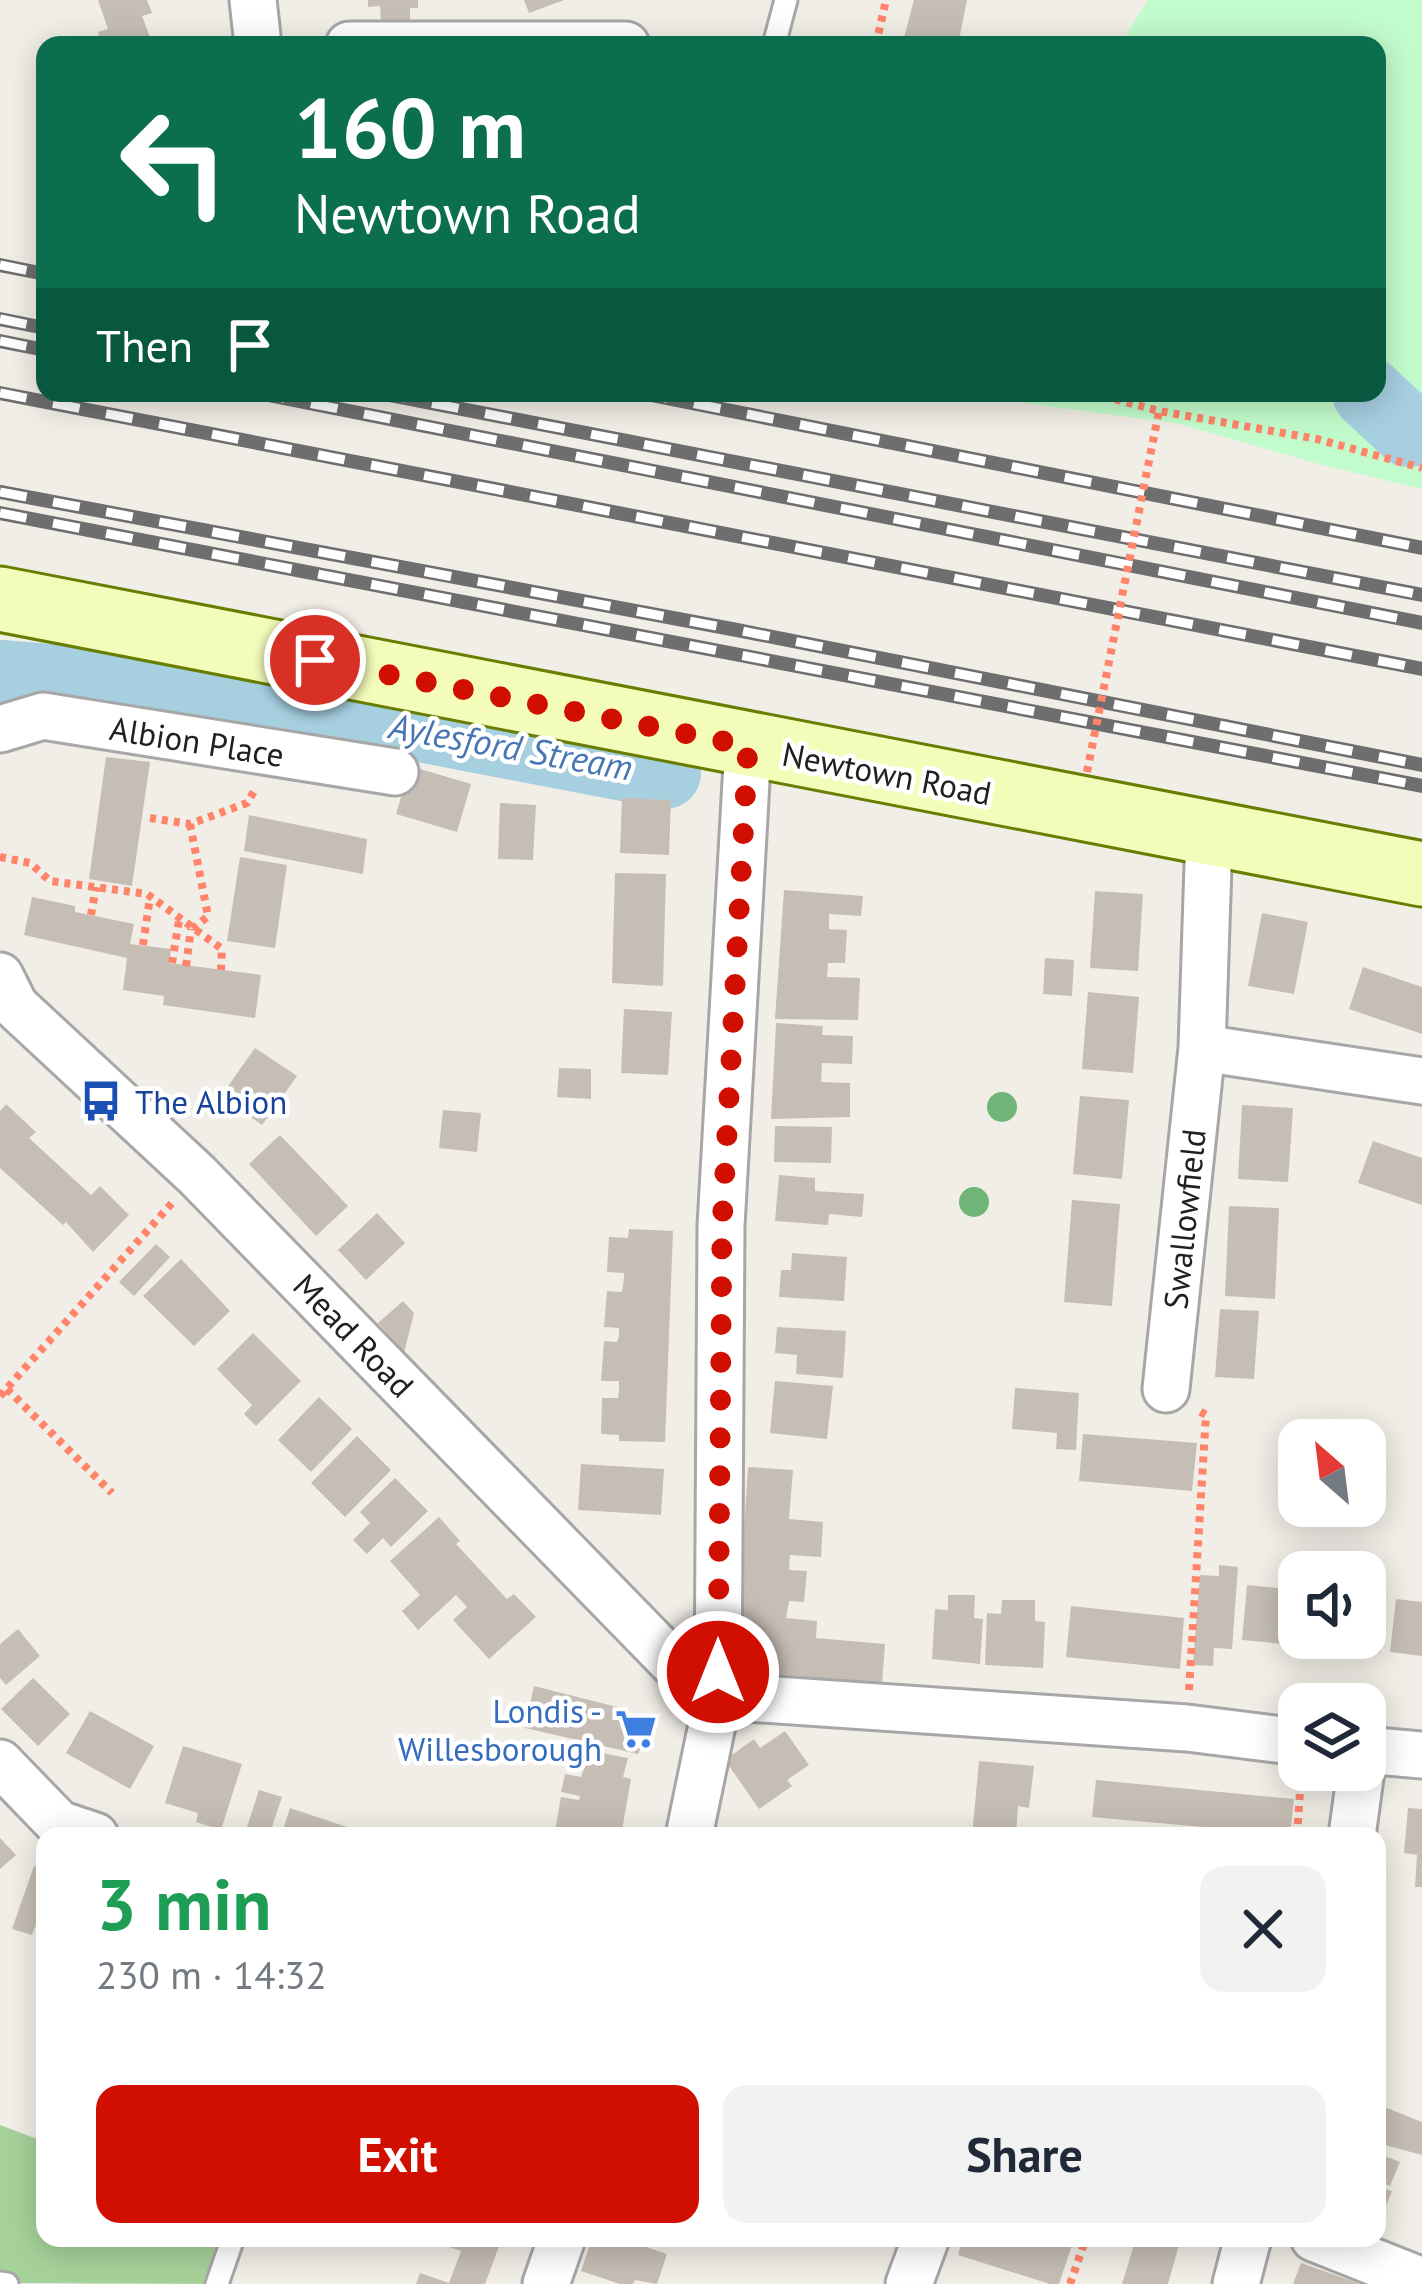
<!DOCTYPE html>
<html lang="en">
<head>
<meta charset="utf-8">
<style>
  body { margin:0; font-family:"PT Sans",sans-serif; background:#f2f2f3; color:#1f2937; height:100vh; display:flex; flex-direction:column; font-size:45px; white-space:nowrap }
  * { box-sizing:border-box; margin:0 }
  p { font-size:39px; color:#747a83 }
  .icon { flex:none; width:66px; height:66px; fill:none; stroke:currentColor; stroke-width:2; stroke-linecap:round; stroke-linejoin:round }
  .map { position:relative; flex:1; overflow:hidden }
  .panel { position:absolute; left:36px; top:1827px; width:1350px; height:420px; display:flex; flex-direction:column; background:#fff; border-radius:24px; box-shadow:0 6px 30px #0003 }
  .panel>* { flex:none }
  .banner { position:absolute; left:36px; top:36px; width:1350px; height:366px; border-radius:24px; box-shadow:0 6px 30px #0003; background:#0b6e4f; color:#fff; overflow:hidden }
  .needle { width:78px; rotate:332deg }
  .controls { position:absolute; left:1278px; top:1419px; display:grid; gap:24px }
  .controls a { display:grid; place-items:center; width:108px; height:108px; border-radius:24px; background:#fff; box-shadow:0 6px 30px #0003; font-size:60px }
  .pin { position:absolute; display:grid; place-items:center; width:102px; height:102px; color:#fff; margin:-51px; border:6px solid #fff; border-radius:50%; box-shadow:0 3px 12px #0007 }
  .me { position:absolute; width:132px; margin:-66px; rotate:0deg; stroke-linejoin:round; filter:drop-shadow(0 0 9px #0008) }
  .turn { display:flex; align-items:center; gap:42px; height:252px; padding:0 60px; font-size:54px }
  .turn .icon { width:156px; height:156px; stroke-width:2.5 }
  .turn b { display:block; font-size:84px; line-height:102px }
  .then { display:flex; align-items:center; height:114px; padding:0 60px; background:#0003; gap:24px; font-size:45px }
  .round { display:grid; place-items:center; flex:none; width:126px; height:126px; border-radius:24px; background:#f2f2f3 }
  .summary { display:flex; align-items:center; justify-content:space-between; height:204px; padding:0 60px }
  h1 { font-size:72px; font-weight:600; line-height:90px; color:#1e9e55 }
  .action { display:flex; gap:24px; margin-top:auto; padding:24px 60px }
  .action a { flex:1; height:138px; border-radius:24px; background:#d10f00; color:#fff; font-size:48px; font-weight:600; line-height:138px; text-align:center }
  .action a+a { background:#f2f2f3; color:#1f2937 }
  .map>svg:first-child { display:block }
  .forest { fill:#a6d29a }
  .park { fill:#c3fccc }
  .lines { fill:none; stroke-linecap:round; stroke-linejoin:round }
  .river { stroke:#a6cfe0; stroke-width:72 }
  .building { fill:#c6beb5 }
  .lane-casing { stroke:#a7a7a7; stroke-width:27 }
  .street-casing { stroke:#a7a7a7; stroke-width:51 }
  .secondary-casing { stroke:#677e01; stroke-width:69 }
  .path { stroke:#ff846a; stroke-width:8; stroke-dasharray:6 6; stroke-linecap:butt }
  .lane { stroke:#fff; stroke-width:21 }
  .street { stroke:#fff; stroke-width:45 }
  .secondary { stroke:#f4fcba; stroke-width:63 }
  .rail-casing { stroke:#6e6e6e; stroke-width:14 }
  .rail { stroke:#fff; stroke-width:9; stroke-dasharray:27; stroke-linecap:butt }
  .path-bridge { stroke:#ff846a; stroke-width:8; stroke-dasharray:6 6; stroke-linecap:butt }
  .tree { fill:#71b477 }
  .route { stroke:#d10f00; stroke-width:21; stroke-dasharray:0 37.8 }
  .labels { text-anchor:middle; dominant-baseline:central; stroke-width:9; stroke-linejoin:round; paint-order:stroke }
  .street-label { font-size:33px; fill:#202020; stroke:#fff }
  .transit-label { font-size:33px; fill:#164399; stroke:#fff; text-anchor:start }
  .shop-label { font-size:33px; fill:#366cbe; stroke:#fff; text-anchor:end }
  .water-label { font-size:36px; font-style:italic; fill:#4876b5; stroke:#fff }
</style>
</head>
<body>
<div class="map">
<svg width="1422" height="2284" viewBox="0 0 1422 2284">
  <rect width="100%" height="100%" fill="#f1eee7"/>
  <path class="forest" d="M0 2125 45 2142V2238H233L217 2284 0 2283Z"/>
  <path class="park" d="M1148 0H1422V489L1318 464 1180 424 1003 400 992 393H1377V45H1120Z"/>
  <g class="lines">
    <path class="river" d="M1368 393 1409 431 1422 429
      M0 676 208 693 425 727 665 773"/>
  </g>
  <path class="building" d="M98 0H147L152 13 142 16 150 37 127 45H102L98 32 108 29Z
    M368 0H418V8H410V21L381 23 380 6 368 7Z
    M524 0H564L529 13Z
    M914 0H967L958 45H902Z
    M106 757 150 762 132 886 89 879Z
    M410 766 471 784 457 832 396 814Z
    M622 798 671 800 669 855 620 853Z
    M500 803 536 805 533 860 498 859Z
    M249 815 367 839 363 874 244 851Z
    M240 857 287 865 275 948 227 941Z
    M615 873 666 874 663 986 612 983Z
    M784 890 863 896 861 916 829 914V929L847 930 845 963H828L827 977 860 978 858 1020 775 1019Z
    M1095 891 1143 894 1138 971 1090 968Z
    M32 897 75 906V912L134 924 130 944 171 949 169 963 261 975 255 1018 163 1005 164 996 123 990 127 958 24 935Z
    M1262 913 1308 922 1294 994 1248 986Z
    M1045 958 1074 960 1072 996 1043 994Z
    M1363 967 1422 987V1034L1349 1009Z
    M1088 992 1139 997 1133 1073 1082 1069Z
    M624 1009 672 1012 668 1075 621 1073Z
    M776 1023 823 1026 822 1035 853 1036 852 1064 822 1063 821 1082 850 1083V1117L771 1119Z
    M255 1048 297 1076 262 1125 221 1096Z
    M559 1068 591 1069V1099L557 1097Z
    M1080 1096 1129 1100 1122 1179 1073 1174Z
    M6 1104 36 1132 29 1138 91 1195 100 1186 129 1215 93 1252 66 1222 63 1225 0 1168V1111Z
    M1242 1105 1293 1108 1288 1182 1238 1179Z
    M443 1110 481 1113 477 1152 439 1148Z
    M775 1126 832 1127 831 1163 774 1162Z
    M280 1135 348 1206 316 1236 249 1164Z
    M1373 1141 1422 1158V1205L1358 1183Z
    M779 1175 815 1178V1191L864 1194 862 1217 829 1214 828 1225 775 1221Z
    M1072 1200 1120 1204 1112 1306 1064 1302Z
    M1229 1206 1279 1208 1275 1299 1225 1296Z
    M377 1213 405 1243 366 1280 338 1250Z
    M629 1229 673 1231 665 1442 619 1441V1435L601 1434 602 1398H618L619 1391V1381H601L604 1341 617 1342 619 1336V1328L604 1327 607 1291 622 1292 624 1278V1273L607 1272 609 1237 628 1238Z
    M156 1244 170 1257 134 1296 119 1282Z
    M792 1253 847 1257 844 1301 779 1297 781 1270H791Z
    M181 1259 230 1311 194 1346 143 1296Z
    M403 1301 414 1313 404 1353 378 1323Z
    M1220 1309 1259 1311 1254 1379 1215 1377Z
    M777 1327 846 1331 843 1378 796 1374 797 1355 775 1353Z
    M253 1333 301 1381 256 1426 244 1414 252 1405 217 1369Z
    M775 1381 833 1386 827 1439 770 1433Z
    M1015 1388 1079 1393 1076 1450 1056 1449 1057 1433 1012 1429Z
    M319 1397 352 1429 311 1472 278 1440Z
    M1083 1434 1197 1443 1192 1491 1079 1481Z
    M357 1436 391 1470 345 1517 311 1483Z
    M581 1464 664 1469 661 1515 578 1510Z
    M748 1467 793 1470 789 1519 823 1522 821 1557 790 1555 789 1570 807 1571 804 1602 789 1601 786 1618 817 1621 816 1638 885 1644 882 1683 735 1672Z
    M395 1478 428 1511 391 1547 383 1538 367 1554 353 1540 370 1523 360 1512Z
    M439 1517 460 1541 456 1544 507 1599 514 1594 536 1617 489 1659 453 1620 467 1607 456 1595 418 1630 402 1611 420 1595 390 1561Z
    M1219 1565 1238 1567 1232 1649 1214 1648 1213 1666 1193 1665 1200 1575 1219 1576Z
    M1280 1570 1299 1572V1638H1306L1305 1646 1242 1640 1247 1585 1278 1588Z
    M948 1595H975L974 1618 983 1619 980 1664 932 1659 935 1609 948 1610Z
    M1365 1597 1385 1598 1380 1653 1315 1647V1638H1365Z
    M1396 1599 1422 1602V1656L1390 1652Z
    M1002 1600H1035V1621L1045 1622 1043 1668 985 1665 987 1613 1001 1614Z
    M1071 1606 1184 1618 1180 1669 1066 1657Z
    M18 1629 40 1656 6 1685 0 1678V1644Z
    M33 1678 70 1714 38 1746 1 1709Z
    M534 1686 621 1708 622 1718 639 1719 648 1732 638 1754 525 1728Z
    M90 1711 154 1746 130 1789 66 1753Z
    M785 1731 809 1765 787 1780 792 1786 759 1809 725 1760 754 1739 760 1748Z
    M183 1746 242 1764 221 1830 196 1822 198 1813 165 1803Z
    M591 1751 628 1758 623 1777 631 1779 621 1836H554L561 1797 579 1800 580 1796 561 1792 565 1774 581 1777Z
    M979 1761 1034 1766 1029 1808 1018 1806 1016 1836H972Z
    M1096 1780 1294 1799 1290 1835 1092 1817Z
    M259 1790 282 1797 269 1836H244Z
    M290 1808 347 1827 344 1836H281Z
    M1408 1808 1422 1809V1887H1415L1417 1855 1404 1853Z
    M0 1838 16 1855 0 1869Z
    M34 1866 45 1870V1914L40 1912 32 1935 12 1929Z
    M1377 2104 1422 2122V2155L1377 2143Z
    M1377 2153 1400 2162 1390 2186 1377 2181Z
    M1377 2186 1392 2191 1377 2228Z
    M442 2238 501 2241 485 2284H416L420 2273 449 2283 461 2251 440 2244Z
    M592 2238H649L646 2247 667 2254 657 2284 635 2280 633 2284H620L581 2271Z
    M963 2238H1048L1072 2245 1059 2284H1050L958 2255Z
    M1136 2238H1181L1168 2284H1122Z
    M1301 2263 1358 2283V2284H1293Z"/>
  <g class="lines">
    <g class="lane-casing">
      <path id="lane" d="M774 45 786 0
        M0 2283 7 2284
        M217 2284 233 2238"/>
    </g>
    <g class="street-casing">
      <path id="street" d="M253 0 258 45
        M349 45H626
        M0 729 43 716 395 772
        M0 976 15 1006 197 1175 674 1664 698 1674 719 1672
        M1202 1048 1422 1081
        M1166 1389 1202 1048 1209 835
        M718 1696 1187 1728 1299 1742
        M1365 1750 1422 1755
        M0 1763 59 1824 95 1836
        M689 1836 718 1696 721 1226 748 746
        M1352 1836 1361 1770
        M1314 2238 1422 2281
        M546 2284 562 2238
        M909 2284 926 2238
        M1236 2284 1248 2238"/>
    </g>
    <g class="secondary-casing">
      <path id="secondary" d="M0 599 1422 874"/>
    </g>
    <path class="path" d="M829 45H838
      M876 45 886 0
      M1092 393 1159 411 1317 439 1422 468
      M150 818 190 824 247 803 256 788
      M190 824 208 916 193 929
      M0 857 30 863 50 881 147 894 222 949 221 970
      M91 915 96 887
      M143 945 150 897
      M172 963 179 920
      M186 966 191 929
      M7 1389 112 1493
      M0 1396 172 1203
      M1189 1690 1206 1415 1198 1410
      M1297 1836 1301 1777
      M1070 2284 1086 2238"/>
    <use href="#lane" class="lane"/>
    <use href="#street" class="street"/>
    <use href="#secondary" class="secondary"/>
    <g class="rail-casing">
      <path id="rail" d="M0 265 45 274
        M0 319 45 328
        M0 341 45 350
        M0 393 1422 669
        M258 393 1422 623
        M379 393 1422 595
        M641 393 1422 548
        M0 492 737 630 1422 765
        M0 513 1422 786"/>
    </g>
    <use href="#rail" class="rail"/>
    <path class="path-bridge" d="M1087 772 1159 411"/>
  </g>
  <g class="tree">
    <circle cx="1002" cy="1107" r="15"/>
    <circle cx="974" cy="1202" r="15"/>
  </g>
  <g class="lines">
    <path class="route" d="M315 660 748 746 722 1226 718 1672"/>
  </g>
  <defs>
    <g id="bus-bare" transform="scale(3.24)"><path d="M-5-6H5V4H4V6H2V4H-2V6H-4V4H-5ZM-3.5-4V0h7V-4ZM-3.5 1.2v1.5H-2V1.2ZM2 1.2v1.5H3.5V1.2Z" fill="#1a4fb4" stroke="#fff" stroke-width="2.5" paint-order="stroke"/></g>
    <g id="supermarket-bare" transform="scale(3.24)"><path d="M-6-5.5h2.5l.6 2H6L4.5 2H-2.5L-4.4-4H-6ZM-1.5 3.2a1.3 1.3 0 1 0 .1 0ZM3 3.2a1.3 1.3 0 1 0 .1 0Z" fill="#3f7fe0" stroke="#fff" stroke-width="2.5" paint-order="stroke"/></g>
  </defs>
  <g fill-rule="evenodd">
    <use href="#bus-bare" x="101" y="1101"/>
    <use href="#supermarket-bare" x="636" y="1729"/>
  </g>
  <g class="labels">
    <g class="street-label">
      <text transform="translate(197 741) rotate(9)">Albion Place</text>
      <text transform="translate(887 773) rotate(11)">Newtown Road</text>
      <text transform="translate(1184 1219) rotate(-84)">Swallowfield</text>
      <text transform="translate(354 1335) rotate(46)">Mead Road</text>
    </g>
    <g class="transit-label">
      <text x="135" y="1101">The Albion</text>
    </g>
    <g class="shop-label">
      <text x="602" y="1710">Londis -<tspan x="602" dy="38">Willesborough</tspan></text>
    </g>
    <g class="water-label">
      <text transform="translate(511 746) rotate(10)">Aylesford Stream</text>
    </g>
  </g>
</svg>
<div class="controls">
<a><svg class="needle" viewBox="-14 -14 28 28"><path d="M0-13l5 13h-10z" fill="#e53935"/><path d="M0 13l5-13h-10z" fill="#747a83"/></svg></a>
<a><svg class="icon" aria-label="sound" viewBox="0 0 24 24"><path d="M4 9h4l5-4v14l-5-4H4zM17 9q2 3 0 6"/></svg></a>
<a><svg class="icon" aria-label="layers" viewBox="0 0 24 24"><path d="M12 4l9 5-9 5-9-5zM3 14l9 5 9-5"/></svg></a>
</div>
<div class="pin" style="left:315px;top:660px;background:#d93025"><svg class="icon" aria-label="arrive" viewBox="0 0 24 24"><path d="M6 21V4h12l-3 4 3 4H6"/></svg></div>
<svg class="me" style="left:718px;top:1672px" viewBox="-20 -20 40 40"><circle r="17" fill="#d10f00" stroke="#fff" stroke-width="3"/><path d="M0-11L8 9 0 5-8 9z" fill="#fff"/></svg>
<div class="banner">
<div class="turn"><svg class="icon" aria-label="left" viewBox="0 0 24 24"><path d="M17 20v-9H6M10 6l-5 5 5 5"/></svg><div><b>160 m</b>Newtown Road</div></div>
<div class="then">Then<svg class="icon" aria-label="arrive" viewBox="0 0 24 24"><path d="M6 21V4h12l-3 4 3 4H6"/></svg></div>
</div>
<section class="panel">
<div class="summary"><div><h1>3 min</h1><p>230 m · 14:32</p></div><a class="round"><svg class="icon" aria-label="close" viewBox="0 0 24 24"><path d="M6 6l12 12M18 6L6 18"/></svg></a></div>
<div class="action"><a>Exit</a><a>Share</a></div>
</section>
</div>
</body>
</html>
